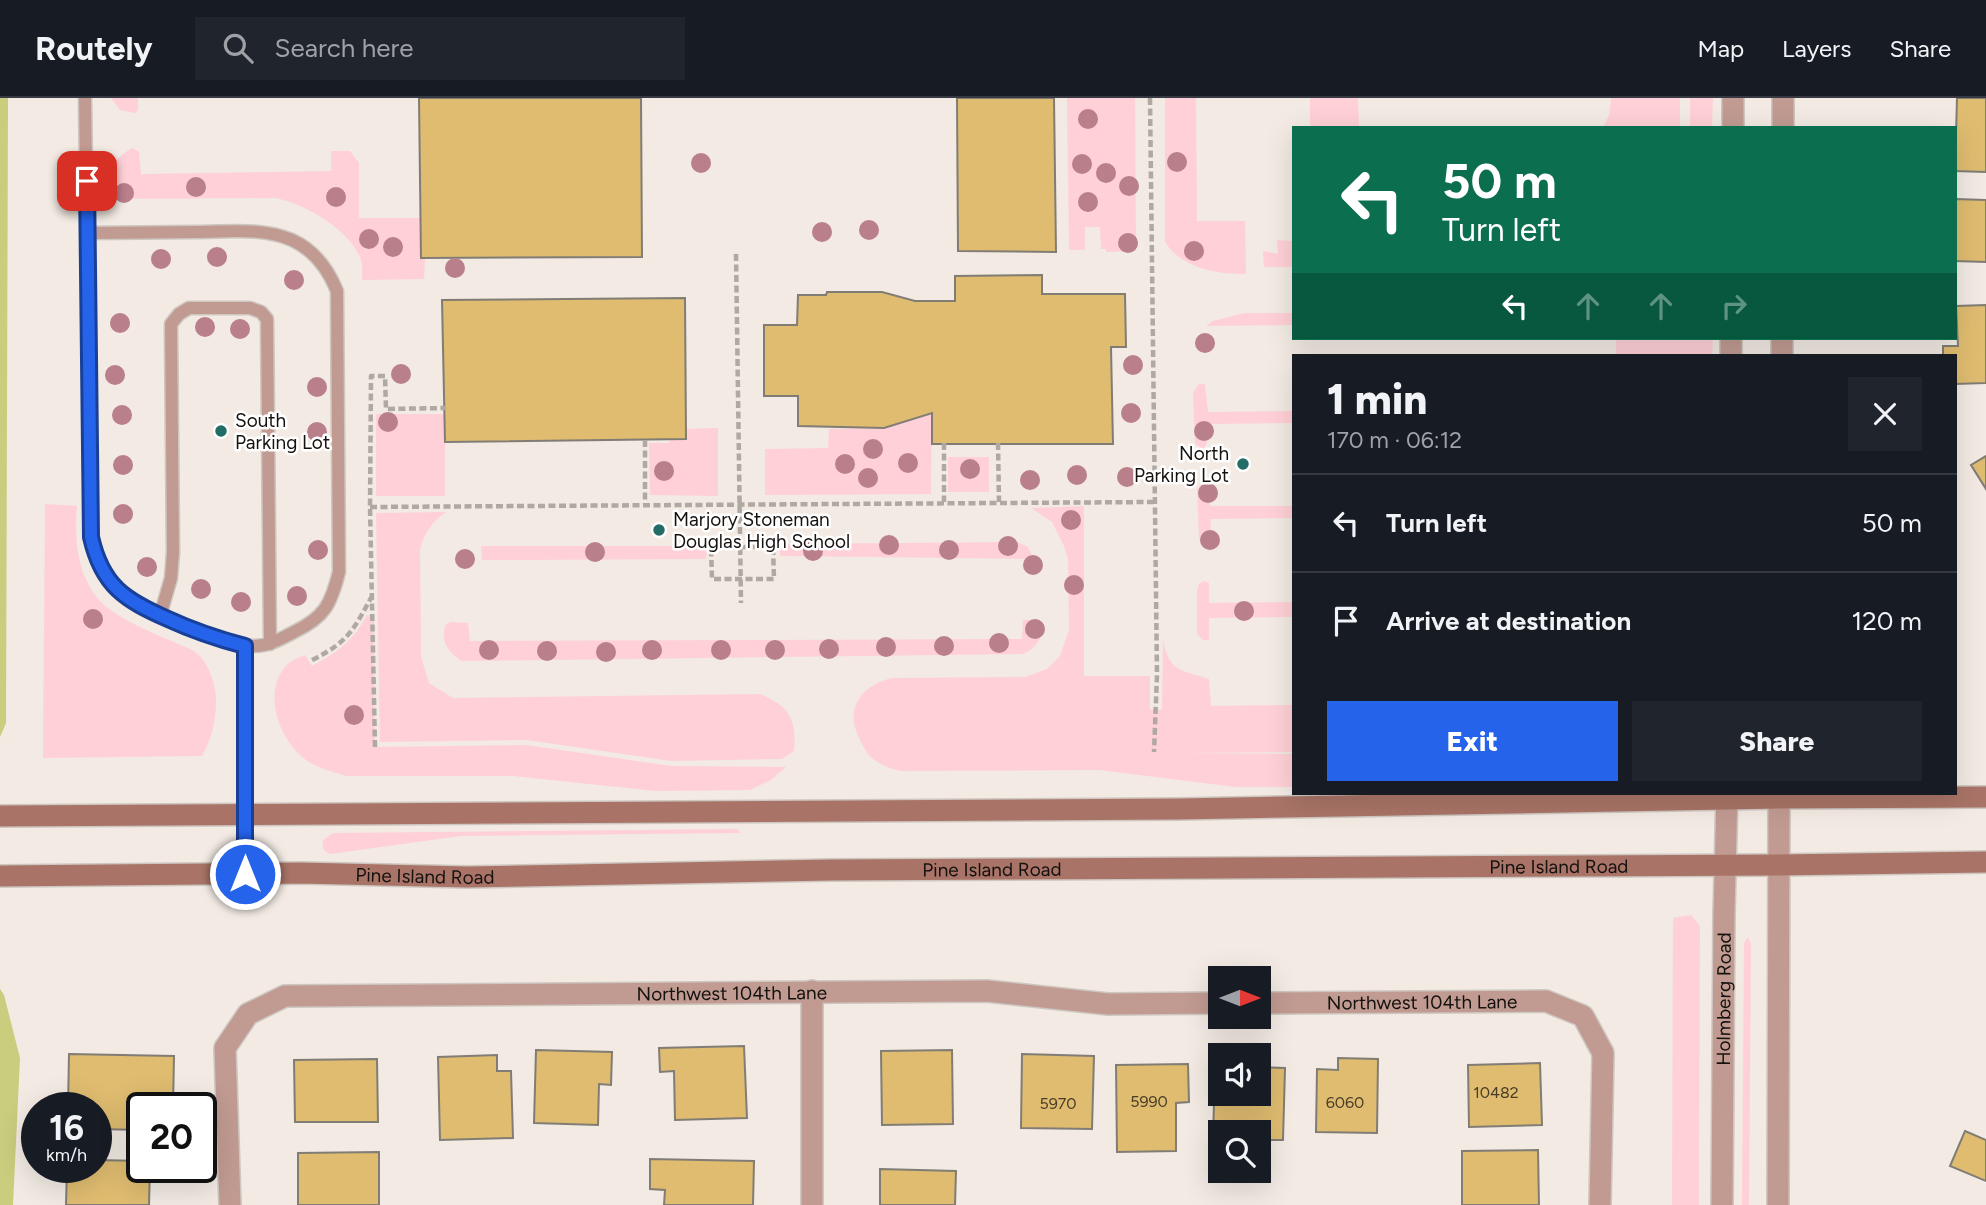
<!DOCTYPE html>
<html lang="en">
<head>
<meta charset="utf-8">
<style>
  body { margin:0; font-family:Figtree,sans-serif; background:#20242c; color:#f1f3f6; height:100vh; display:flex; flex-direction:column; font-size:26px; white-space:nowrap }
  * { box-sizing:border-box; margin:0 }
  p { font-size:23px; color:#9ea1a6 }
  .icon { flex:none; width:38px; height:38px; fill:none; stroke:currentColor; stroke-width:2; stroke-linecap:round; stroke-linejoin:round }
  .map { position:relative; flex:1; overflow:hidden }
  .drawer { position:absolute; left:1292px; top:256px; width:665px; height:441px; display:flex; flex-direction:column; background:#171b24; border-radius:0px; box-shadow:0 7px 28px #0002 }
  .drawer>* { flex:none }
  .guide { position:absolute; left:1292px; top:28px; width:665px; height:214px; border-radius:0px; box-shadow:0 7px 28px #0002; background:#0b6e4f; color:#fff; overflow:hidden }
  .needle { width:46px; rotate:90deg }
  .buttons { position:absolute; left:1208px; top:868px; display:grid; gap:14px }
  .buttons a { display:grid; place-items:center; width:63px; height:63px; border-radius:0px; background:#171b24; box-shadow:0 7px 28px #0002; font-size:35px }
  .speed { position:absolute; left:21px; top:994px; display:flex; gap:14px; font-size:35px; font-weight:700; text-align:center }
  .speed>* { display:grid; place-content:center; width:91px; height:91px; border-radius:50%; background:#171b24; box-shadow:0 7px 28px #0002; line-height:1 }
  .speed small { font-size:18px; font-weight:400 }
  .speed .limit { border:4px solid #111; border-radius:10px; background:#fff; color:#111 }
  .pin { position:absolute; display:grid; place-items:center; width:60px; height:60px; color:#fff; margin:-30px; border-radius:14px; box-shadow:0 4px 10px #0006 }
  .me { position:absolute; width:77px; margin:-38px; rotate:0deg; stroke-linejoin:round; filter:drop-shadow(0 0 5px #0008) }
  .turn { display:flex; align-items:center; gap:24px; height:147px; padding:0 35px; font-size:32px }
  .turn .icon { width:91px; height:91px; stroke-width:2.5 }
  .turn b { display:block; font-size:49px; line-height:60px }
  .lanes { display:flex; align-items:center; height:66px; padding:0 35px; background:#0003; justify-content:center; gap:35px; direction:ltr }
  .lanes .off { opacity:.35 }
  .round { display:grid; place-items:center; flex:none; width:74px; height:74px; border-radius:0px; background:#20242c }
  .overview { display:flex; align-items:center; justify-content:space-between; height:119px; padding:0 35px }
  h1 { font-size:42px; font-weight:800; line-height:52px }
  .action { display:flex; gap:14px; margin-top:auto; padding:14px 35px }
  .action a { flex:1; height:80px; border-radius:0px; background:#2563eb; color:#fff; font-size:28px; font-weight:800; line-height:80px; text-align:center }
  .action a+a { background:#20242c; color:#f1f3f6 }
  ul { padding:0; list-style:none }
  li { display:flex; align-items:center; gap:21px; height:98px; padding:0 35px; border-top:2px solid #363941 }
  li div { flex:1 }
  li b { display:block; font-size:26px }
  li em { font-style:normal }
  header { display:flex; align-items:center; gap:42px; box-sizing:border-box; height:98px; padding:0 35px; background:#171b24; border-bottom:2px solid #363941 }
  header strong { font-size:33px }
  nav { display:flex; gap:38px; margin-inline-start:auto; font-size:24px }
  .search { width:490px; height:63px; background:#20242c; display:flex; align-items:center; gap:18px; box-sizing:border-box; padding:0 24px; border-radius:0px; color:#9ea1a6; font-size:26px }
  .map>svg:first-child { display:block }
  .green { fill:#ffd0d7 }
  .water { fill:#c9cd7d }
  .building { fill:#dfbc70; stroke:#817d75; stroke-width:2 }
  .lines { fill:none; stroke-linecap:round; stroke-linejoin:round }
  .service-casing { stroke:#cec7c1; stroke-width:15 }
  .minor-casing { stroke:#cec7c1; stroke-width:24 }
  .tertiary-casing { stroke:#cec7c1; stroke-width:24 }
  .secondary-casing { stroke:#cec7c1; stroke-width:24 }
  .path { stroke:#afa8a3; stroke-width:4.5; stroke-dasharray:7 3.5; stroke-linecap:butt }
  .service { stroke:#c19b92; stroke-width:12 }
  .minor { stroke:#c19b92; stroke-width:21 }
  .tertiary { stroke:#c19b92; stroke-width:21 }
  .secondary { stroke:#a97467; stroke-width:21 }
  .tree { fill:#b97f8b }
  .route-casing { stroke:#184099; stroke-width:18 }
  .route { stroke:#2563eb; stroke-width:12 }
  .poi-dot { fill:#236d67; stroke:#fff; stroke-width:2.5 }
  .labels { text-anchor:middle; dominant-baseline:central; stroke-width:5; stroke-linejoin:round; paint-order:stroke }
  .number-label { font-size:16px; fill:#473c27 }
  .poi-label { font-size:19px; fill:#14110f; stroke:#fff; text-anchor:start }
  .street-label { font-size:19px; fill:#14110f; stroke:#fff }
</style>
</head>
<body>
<header>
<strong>Routely</strong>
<div class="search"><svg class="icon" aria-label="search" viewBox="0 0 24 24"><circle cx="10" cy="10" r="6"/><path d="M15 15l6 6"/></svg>Search here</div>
<nav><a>Map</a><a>Layers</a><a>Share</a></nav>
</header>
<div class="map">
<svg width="1986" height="1107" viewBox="0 0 1986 1107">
  <rect width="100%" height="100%" fill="#f2eae3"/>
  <path class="green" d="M111 0H138V12L135 15 120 12Z
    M1067 0H1135L1136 153 1106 154V151H1101L1100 129H1085V152H1069Z
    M1165 0H1196L1197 123H1245L1246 176C1216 176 1183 171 1165 144Z
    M1310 0H1358L1359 30H1310Z
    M1611 0H1680V30H1603L1609 17Z
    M1690 0H1713L1712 30H1690Z
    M133 50 139 54 141 76 331 73V53H350L359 65V120H421V160H425L424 181 362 182C362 174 363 166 360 159 347 130 305 106 275 100L108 101C107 78 111 60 133 50Z
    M1277 142 1293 143V169H1264L1263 153 1278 156Z
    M1245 215H1293V227L1206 228 1213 223Z
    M1616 240H1713L1712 257H1616Z
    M1199 286H1205L1208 314 1293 313V325L1207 326C1207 335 1210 346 1202 352L1195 345 1193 295Z
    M932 315 931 396 765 397V351L828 350 829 331 883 330Z
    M376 316H445V398H376Z
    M718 330V398L650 397 649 345H669L670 342 685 341V331Z
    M948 359H989V394H948Z
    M1203 386 1209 388 1210 408H1293V420L1211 421 1210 442 1201 443 1199 440 1197 390Z
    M45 406 77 408C74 441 77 478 101 504 118 521 153 535 176 545 182 548 190 550 195 554 209 564 216 587 216 602 216 623 212 640 202 658L43 660Z
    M1084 408V578H1150V611L1162 612 1163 542C1169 575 1183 572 1209 581L1211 608 1293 607V654L1180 655 1293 656V689H1235L1099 672 900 673C891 671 878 666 871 659 866 655 862 646 859 640 844 610 862 587 892 580L1025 579 1047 571 1060 558 1069 532 1068 461 1064 448 1052 424 1031 410Z
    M446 414C432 424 425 434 420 451L421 559 429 585 453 600 760 596C789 608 797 621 794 653L782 661 671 663 527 642 380 644 376 415Z
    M1017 444 1028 449 1034 461 780 458V446Z
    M481 448H707L706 461 482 462Z
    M1204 483 1209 485V505L1293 504V519L1209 520V542H1203L1197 536V492L1199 486Z
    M367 517H374L375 649 526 647 671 668 786 669 771 682 750 692 655 693 513 678H346C330 673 313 669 301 658 277 636 261 589 290 564 294 561 301 559 305 557L312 568C337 555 354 542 367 517Z
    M1023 522H1034L1042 526C1042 541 1037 550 1023 556L462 563C449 555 439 543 446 526L451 524 468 525 470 543 1022 541Z
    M737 731 741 735 461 738 330 756C323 753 322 749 323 742L333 735Z
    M1691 817 1700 828 1699 1107H1672L1673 820Z
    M1748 839 1751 846 1749 1107H1742L1744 845Z"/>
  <path class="water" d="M0 0H8L6 625 0 639Z
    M0 891 4 897 20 960 13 1107H0Z"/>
  <path class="building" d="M419 0H641L642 159 421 160Z
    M957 0H1054L1056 154 958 153Z
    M1957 0H1986V74L1955 73Z
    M1955 101 1986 102V164L1955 163Z
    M1042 177V196H1125L1126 249H1111L1113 346H932V315L884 330 798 328V298H764V227H797L798 197H826L827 194H882L915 203H955V178Z
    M685 200 686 341 445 344 442 202Z
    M1986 207V285L1955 286V257H1943V248H1958L1956 208Z
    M1986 358V391L1971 367Z
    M744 948 747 1020 675 1022 674 973 660 974 659 950Z
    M536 952 612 954 611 987 599 986 598 1027 534 1025Z
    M952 952 953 1026 882 1027 881 953Z
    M69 956 174 958 173 1010H142V1032L96 1031V1010H68Z
    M1022 956 1094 958 1092 1031 1021 1030Z
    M497 957V973H511L513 1040 440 1042 438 959Z
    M1338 960 1378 961 1377 1035 1316 1034 1317 971 1338 972Z
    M377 961 378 1024H295L294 962Z
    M1540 965 1542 1027 1469 1029 1468 967Z
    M1188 966 1189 1004 1176 1005V1053L1117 1054 1116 967Z
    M1215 968H1220V996H1258V969L1285 970 1283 1042H1258V1034H1220V1041H1213Z
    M1965 1033 1986 1042V1083L1950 1068Z
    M1538 1052 1539 1107H1462V1053Z
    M379 1054V1107H298V1055Z
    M650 1061 754 1063 753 1107H664L665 1092 650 1091Z
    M96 1062 142 1063V1069H150L149 1107H66L67 1069H96Z
    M880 1071 956 1073 955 1107H880Z"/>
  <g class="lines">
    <g class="service-casing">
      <path id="service" d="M85 0 91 439C104 494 135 507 182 527 205 538 238 552 264 547 275 545 284 539 294 534 325 519 331 506 339 474L337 193C328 171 314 152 292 142 262 129 227 134 196 134 160 134 124 135 88 135
        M160 518 171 480 173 454 171 226 179 216 189 210H250L261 214 267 221 270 546
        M245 548V776"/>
    </g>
    <g class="minor-casing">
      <g id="minor">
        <path d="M812 893V1107"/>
        <path id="s1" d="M1258 905 1546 903 1583 918 1603 955 1600 1107"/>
        <path id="s2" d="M230 1107 225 950 248 916 285 898 987 893 1108 906 1220 905"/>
      </g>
    </g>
    <g class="tertiary-casing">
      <g id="tertiary">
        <path d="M1733 30V0"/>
        <path d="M1783 30V0"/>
        <path d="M1731 257V240"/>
        <path d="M1782 257V240"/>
        <path id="s3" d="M1722 1107 1724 816 1727 695"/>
        <path d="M1778 1107 1779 695"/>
      </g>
    </g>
    <g class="secondary-casing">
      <g id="secondary">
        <path d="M0 718 1180 711 1779 700 1986 699"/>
        <path id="s4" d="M0 778 301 775 467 779 831 772 1779 767 1986 764"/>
      </g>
    </g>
    <path class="path" d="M1150 0 1157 577 1154 654
      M736 156 741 505
      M645 342V406
      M944 345V404
      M998 345 999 404
      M370 409 1155 404
      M711 449H773L774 481H712Z
      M312 562C348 544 353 533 372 498
      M375 649 370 409 371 278H385L386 311 445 310"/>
    <use href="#service" class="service"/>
    <use href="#minor" class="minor"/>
    <use href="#tertiary" class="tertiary"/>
    <use href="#secondary" class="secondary"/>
  </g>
  <g class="tree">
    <circle cx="1088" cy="21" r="10"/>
    <circle cx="1177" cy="64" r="10"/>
    <circle cx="701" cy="65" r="10"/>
    <circle cx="1082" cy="66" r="10"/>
    <circle cx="1106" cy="75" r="10"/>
    <circle cx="1129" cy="88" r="10"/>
    <circle cx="196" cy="89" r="10"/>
    <circle cx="124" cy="95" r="10"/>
    <circle cx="336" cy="99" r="10"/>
    <circle cx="1088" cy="104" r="10"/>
    <circle cx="869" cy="132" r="10"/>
    <circle cx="822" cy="134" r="10"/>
    <circle cx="369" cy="141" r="10"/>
    <circle cx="1128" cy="145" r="10"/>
    <circle cx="393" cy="149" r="10"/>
    <circle cx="1194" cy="153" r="10"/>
    <circle cx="217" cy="159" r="10"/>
    <circle cx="161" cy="161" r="10"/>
    <circle cx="455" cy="170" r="10"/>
    <circle cx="294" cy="182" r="10"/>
    <circle cx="120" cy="225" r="10"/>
    <circle cx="205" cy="229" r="10"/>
    <circle cx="240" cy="231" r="10"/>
    <circle cx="1205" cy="245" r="10"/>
    <circle cx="1133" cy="267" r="10"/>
    <circle cx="401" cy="276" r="10"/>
    <circle cx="115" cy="277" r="10"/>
    <circle cx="317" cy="289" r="10"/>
    <circle cx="1131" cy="315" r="10"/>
    <circle cx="122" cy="317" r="10"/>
    <circle cx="388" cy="324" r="10"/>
    <circle cx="1204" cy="333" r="10"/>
    <circle cx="317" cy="334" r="10"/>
    <circle cx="873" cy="351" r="10"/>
    <circle cx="908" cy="365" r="10"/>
    <circle cx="845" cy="366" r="10"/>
    <circle cx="123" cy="367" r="10"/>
    <circle cx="970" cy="371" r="10"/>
    <circle cx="664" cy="373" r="10"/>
    <circle cx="1077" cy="377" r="10"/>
    <circle cx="1127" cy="379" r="10"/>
    <circle cx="868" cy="380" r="10"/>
    <circle cx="1030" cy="382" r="10"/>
    <circle cx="1208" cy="395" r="10"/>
    <circle cx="123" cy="416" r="10"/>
    <circle cx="1071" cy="422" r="10"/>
    <circle cx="1210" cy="442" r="10"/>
    <circle cx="889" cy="447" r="10"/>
    <circle cx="1008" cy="448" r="10"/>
    <circle cx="318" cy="452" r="10"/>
    <circle cx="949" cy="452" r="10"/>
    <circle cx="813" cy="453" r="10"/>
    <circle cx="595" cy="454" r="10"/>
    <circle cx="465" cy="461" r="10"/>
    <circle cx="1033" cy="467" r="10"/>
    <circle cx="147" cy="469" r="10"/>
    <circle cx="1074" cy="487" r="10"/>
    <circle cx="201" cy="491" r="10"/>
    <circle cx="297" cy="498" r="10"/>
    <circle cx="241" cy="504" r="10"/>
    <circle cx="1244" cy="513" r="10"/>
    <circle cx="93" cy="521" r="10"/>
    <circle cx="1035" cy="531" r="10"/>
    <circle cx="999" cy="545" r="10"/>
    <circle cx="944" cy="548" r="10"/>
    <circle cx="886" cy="549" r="10"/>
    <circle cx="829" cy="551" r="10"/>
    <circle cx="489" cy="552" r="10"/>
    <circle cx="652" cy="552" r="10"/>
    <circle cx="721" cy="552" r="10"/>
    <circle cx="775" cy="552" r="10"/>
    <circle cx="547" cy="553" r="10"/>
    <circle cx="606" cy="554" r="10"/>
    <circle cx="354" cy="617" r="10"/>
  </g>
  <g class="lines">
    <g class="route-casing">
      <path id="route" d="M87 83 91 439C102 488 125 502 168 521 194 533 218 541 245 548V776"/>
    </g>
    <use href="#route" class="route"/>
  </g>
  <g class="poi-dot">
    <circle cx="221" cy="333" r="7"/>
    <circle cx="1243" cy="366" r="7"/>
    <circle cx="659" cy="432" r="7"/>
  </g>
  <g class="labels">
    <g class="number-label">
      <text x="1496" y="994">10482</text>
      <text x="1149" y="1003">5990</text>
      <text x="1345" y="1004">6060</text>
      <text x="1058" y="1005">5970</text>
    </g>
    <g class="poi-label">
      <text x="235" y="322">South<tspan x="235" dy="22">Parking Lot</tspan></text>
      <text x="1229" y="355" text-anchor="end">North<tspan x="1229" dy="22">Parking Lot</tspan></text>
      <text x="673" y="421">Marjory Stoneman<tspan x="673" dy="22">Douglas High School</tspan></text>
    </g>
    <g class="street-label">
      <text stroke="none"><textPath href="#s4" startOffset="1559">Pine Island Road</textPath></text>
      <text stroke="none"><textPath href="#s4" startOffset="992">Pine Island Road</textPath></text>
      <text stroke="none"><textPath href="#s4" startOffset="425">Pine Island Road</textPath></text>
      <text stroke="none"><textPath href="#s2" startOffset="686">Northwest 104th Lane</textPath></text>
      <text stroke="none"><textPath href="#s3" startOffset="206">Holmberg Road</textPath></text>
      <text stroke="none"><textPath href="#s1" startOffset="164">Northwest 104th Lane</textPath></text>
    </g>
  </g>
</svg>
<div class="buttons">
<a><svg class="needle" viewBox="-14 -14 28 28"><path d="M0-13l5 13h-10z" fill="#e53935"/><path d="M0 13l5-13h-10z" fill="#9ea1a6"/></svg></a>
<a><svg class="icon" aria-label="sound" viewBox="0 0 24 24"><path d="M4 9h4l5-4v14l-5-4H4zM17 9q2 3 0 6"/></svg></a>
<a><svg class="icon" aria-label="search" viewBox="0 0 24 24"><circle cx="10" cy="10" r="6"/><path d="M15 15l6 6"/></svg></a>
</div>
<div class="speed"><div>16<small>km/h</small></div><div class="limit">20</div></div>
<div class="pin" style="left:87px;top:83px;background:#d93025"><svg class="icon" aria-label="arrive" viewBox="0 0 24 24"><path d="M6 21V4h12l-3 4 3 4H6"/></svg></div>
<svg class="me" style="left:245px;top:776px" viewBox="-20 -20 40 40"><circle r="17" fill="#2563eb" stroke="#fff" stroke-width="3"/><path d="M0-11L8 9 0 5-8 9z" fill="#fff"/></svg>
<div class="guide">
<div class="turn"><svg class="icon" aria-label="left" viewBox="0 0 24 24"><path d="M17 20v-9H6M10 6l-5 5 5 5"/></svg><div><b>50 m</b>Turn left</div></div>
<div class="lanes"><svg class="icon" aria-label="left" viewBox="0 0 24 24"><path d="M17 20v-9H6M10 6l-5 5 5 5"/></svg><svg class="icon off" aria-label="ahead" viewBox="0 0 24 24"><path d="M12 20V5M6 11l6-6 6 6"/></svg><svg class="icon off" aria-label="ahead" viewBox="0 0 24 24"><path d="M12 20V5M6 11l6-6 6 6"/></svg><svg class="icon off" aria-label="right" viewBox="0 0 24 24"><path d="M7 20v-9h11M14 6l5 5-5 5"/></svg></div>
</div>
<section class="drawer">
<div class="overview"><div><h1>1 min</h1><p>170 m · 06:12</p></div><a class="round"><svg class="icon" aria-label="close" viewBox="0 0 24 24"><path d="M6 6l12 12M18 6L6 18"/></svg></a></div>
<ul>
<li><svg class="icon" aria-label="left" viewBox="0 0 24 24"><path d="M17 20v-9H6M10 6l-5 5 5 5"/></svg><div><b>Turn left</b></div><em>50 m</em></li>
<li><svg class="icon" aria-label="arrive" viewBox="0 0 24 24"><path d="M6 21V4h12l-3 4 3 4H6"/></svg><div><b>Arrive at destination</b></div><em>120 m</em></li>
</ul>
<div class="action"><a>Exit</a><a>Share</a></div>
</section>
</div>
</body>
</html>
